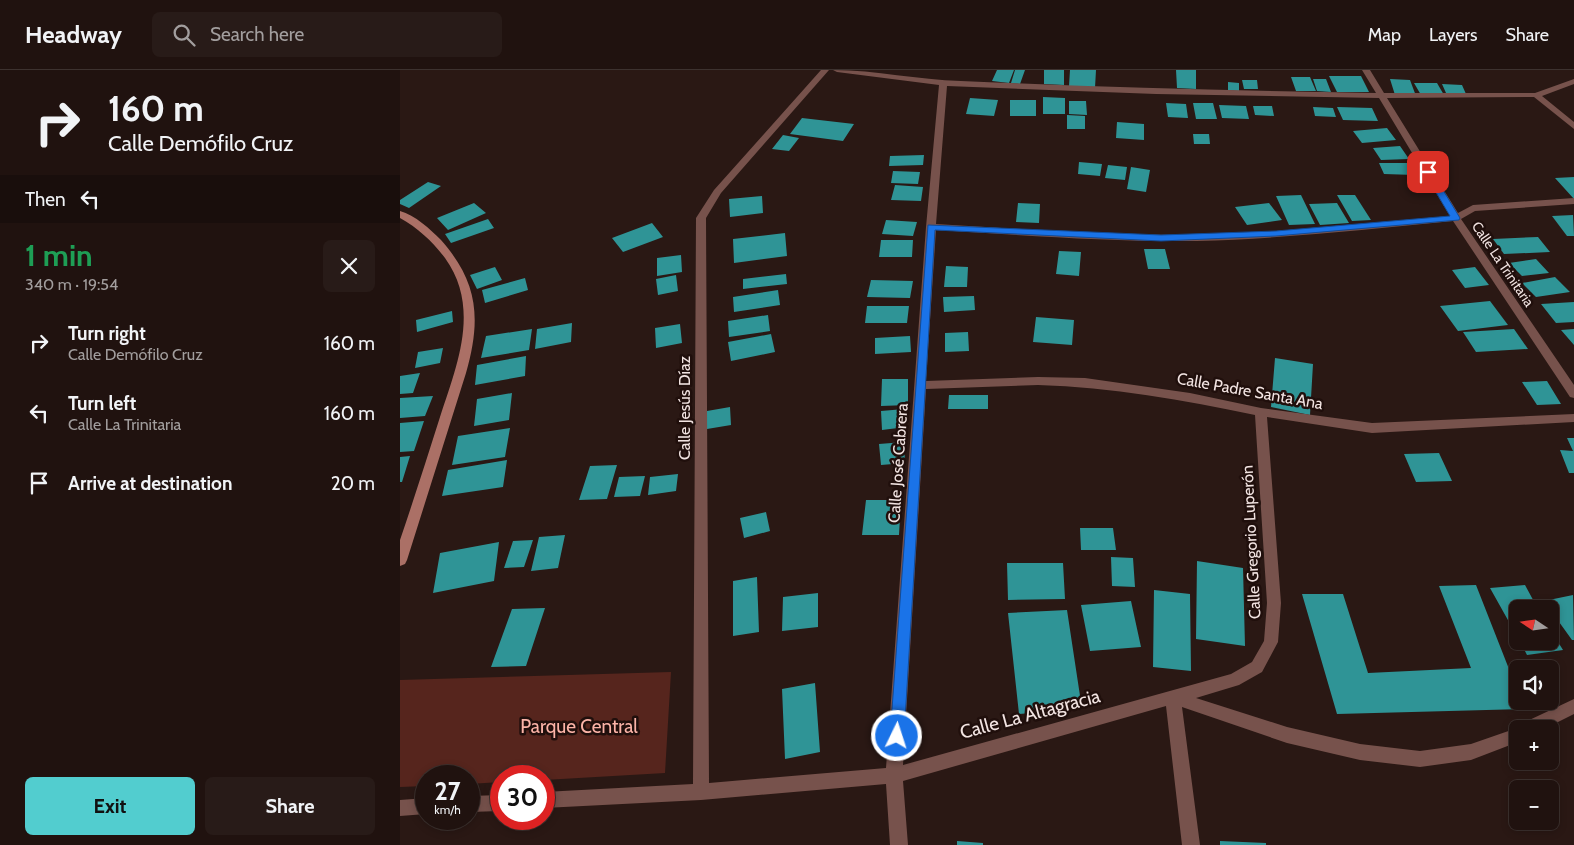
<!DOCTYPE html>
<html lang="en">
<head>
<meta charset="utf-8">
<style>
  body { margin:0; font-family:Cabin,sans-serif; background:#281b18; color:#f1f3f6; height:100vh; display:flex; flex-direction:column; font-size:19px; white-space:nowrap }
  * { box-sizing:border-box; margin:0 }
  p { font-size:16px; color:#a29e9e }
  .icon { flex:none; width:28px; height:28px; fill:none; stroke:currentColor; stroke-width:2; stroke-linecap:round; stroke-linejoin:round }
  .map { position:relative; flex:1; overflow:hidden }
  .side { display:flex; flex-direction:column; background:#20120f; width:400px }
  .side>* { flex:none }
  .hud { background:#20120f; color:#f1f3f6; overflow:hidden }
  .needle { width:32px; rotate:283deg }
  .buttons { position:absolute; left:1109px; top:530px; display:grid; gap:10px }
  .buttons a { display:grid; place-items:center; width:50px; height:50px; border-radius:8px; background:#20120f; box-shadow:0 2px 8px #0003,0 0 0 1px #3d322f; font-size:25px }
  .speed { position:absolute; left:15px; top:695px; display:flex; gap:10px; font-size:25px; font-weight:700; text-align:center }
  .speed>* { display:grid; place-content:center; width:65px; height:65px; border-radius:50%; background:#20120f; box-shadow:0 2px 8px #0003,0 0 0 1px #3d322f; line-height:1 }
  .speed small { font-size:12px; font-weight:400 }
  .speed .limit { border:8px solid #d22; background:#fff; color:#111 }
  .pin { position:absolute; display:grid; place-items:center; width:42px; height:42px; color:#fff; margin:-21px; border-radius:10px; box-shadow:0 2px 8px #0006 }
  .me { position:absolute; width:55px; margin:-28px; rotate:4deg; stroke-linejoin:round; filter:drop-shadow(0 0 4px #0008) }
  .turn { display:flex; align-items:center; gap:18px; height:105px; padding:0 25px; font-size:22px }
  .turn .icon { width:65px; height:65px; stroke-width:2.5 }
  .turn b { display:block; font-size:35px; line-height:42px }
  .then { display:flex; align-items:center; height:48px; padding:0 25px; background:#0003; gap:10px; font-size:19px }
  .round { display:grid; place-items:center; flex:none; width:52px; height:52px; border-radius:8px; background:#281b18 }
  .overview { display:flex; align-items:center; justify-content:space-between; height:85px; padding:0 25px }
  h1 { font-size:30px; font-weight:700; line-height:38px; color:#1e9e55 }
  .cta { display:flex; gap:10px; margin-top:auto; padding:10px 25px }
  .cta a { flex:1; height:58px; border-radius:8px; background:#52cdcf; color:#111; font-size:20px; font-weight:700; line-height:58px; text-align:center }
  .cta a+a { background:#281b18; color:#f1f3f6 }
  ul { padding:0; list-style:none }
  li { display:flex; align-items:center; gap:15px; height:70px; padding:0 25px }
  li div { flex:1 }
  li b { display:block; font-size:19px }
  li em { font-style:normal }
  header { display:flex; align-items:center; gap:30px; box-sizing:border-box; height:70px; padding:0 25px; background:#20120f; border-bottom:1px solid #3d322f }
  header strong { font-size:24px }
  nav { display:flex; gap:28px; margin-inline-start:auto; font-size:18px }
  .search { width:350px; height:45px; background:#281b18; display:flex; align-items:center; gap:12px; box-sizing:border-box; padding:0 18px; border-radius:8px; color:#a29e9e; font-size:19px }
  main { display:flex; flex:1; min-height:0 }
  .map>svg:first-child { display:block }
  .green { fill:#56251d }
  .building { fill:#2f9496 }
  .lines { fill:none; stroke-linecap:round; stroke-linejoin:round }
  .street { fill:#77524c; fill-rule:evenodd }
  .secondary { fill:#ab7066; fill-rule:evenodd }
  .route { fill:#1a73e8; stroke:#114b97 }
  .labels { text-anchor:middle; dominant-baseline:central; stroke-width:5; stroke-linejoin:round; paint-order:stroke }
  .far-street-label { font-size:14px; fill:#f2e4e2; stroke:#200f0c }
  .street-label { font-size:16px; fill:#f2e4e2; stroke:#200f0c }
  .near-street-label { font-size:19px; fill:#f2e4e2; stroke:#200f0c }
  .near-park-label { font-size:19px; fill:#fbb3a7; stroke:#200f0c }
</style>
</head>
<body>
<header>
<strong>Headway</strong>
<div class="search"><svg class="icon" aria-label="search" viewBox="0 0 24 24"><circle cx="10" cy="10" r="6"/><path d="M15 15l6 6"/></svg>Search here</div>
<nav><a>Map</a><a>Layers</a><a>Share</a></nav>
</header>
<main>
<section class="side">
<div class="hud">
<div class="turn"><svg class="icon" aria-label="right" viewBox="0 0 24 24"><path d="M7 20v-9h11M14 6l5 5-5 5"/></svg><div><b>160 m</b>Calle Demófilo Cruz</div></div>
<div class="then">Then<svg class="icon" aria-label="left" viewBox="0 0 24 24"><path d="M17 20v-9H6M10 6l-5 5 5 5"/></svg></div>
</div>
<div class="overview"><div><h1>1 min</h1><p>340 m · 19:54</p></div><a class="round"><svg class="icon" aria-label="close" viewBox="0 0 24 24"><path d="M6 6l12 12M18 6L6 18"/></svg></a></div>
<ul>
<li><svg class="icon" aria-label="right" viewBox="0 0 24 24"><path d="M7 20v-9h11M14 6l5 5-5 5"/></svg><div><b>Turn right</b><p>Calle Demófilo Cruz</p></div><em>160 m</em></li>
<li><svg class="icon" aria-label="left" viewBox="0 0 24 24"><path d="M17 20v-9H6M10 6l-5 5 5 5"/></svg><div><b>Turn left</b><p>Calle La Trinitaria</p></div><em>160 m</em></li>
<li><svg class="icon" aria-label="arrive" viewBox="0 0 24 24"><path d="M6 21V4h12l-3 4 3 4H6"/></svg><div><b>Arrive at destination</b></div><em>20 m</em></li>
</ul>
<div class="cta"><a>Exit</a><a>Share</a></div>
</section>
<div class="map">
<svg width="1174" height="775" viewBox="0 0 1174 775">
  <rect width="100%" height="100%" fill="#2a1814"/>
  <path class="green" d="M271 602 265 703 144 710V706H101V712L69 714V706H26V716L0 717V610Z"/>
  <path class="building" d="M597 0H614L609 13 592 11Z
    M615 0H625L620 14 611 13Z
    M644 0H664V15L644 14Z
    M670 0H696L695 18 669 16Z
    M776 0H796V19L777 18Z
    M929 6H961L969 22H937Z
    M891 7H910L916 21H896Z
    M913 9H926L931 22 917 21Z
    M990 9 1010 10 1016 26 995 25Z
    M842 10H857L858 19H844Z
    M828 12 839 13V21L828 20Z
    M1014 13H1037L1044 25H1021Z
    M1042 14 1062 15 1066 24 1046 23Z
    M643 27 665 28V44H643Z
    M570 28 598 30 594 46 566 44Z
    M610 30H636V46H610Z
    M669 31H686L687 45 669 44Z
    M766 33 786 34 788 48 768 47Z
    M793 33H813L817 49H796Z
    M819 35 846 36 849 49 822 48Z
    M853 36H872L874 46 855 45Z
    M913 37 933 38 936 47 915 46Z
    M937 37 972 38 978 51 943 50Z
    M667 45 685 46V59H667Z
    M402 48 454 54 443 71 390 64Z
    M717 52 744 54V70L716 68Z
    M987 58 996 70 962 73 953 61Z
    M793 64H809L810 74H794Z
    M383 65 399 68 389 81 372 79Z
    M1000 76 1009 89 981 90 973 78Z
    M524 85 523 95 489 96 490 86Z
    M679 92 702 94 700 106 678 104Z
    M979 93H1009L1015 105 984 104Z
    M708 95 727 97 725 110 705 108Z
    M731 97 750 100 746 122 727 119Z
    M493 101 520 102 518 114 491 113Z
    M1174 107V129L1155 108Z
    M28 112 41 116 9 138 0 134V130Z
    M495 115 523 117 521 131 491 130Z
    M901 125 915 154 889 155 876 126Z
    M937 125H955L971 150 952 151Z
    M362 126 363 143 330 147 329 129Z
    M74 133 86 143 48 160 37 148Z
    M618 133 640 134 639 153 616 152Z
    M869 133 882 150 847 155 835 137Z
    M937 133 949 153 920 155 909 134Z
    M1173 145 1174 166H1167L1152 146Z
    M88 149 94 158 51 173 45 164Z
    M486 150 517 152 513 166 482 164Z
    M252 153 263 167 223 182 212 168Z
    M385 163 387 186 334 193 333 169Z
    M1138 167 1150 182 1104 184 1093 169Z
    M481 170H513L512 187H479Z
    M744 179H765L770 199H748Z
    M659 181 681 182 679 206 656 204Z
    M281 185 282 202 257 206V188Z
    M1136 189 1149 203 1122 206 1109 193Z
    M546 196 568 197 567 217H544Z
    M95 197 102 210 77 219 70 205Z
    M1075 197 1089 215 1065 218 1052 200Z
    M386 204 387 214 343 219V209Z
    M276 205 278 221 258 225 256 209Z
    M1155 207 1170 222 1136 227 1122 213Z
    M125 208 128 220 85 233 82 220Z
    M471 210 513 211 510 228 467 227Z
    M378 220 380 235 334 242 333 227Z
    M574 226 575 240 544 242 543 227Z
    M1090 231 1108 255 1058 261 1040 236Z
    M1174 232V252L1156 253 1141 234Z
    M467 236H509L507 253H465Z
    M52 241 53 252 17 262 16 250Z
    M368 245 370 261 329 267 328 251Z
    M636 247 674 250 672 275 633 272Z
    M172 253 171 272 135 279 137 259Z
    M280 254 282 273 256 278 255 258Z
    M132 259 129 280 81 288 86 266Z
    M1114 259 1128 279 1076 282 1063 262Z
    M1174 259V275L1161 260Z
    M568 262 569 281 545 282V263Z
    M371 264 375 282 331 291 328 272Z
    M510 266 511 282 475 284V268Z
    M43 278 40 293 15 298 18 282Z
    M126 286 125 306 75 315 77 295Z
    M875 288 913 294 910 345 871 337Z
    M20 303 13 323 0 324V306Z
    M482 309H508V335L481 336Z
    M1147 311 1161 334 1137 335 1122 312Z
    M112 323 109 350 74 356 77 329Z
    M549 325H588V339H548Z
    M33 326 25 346 0 348V328Z
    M330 337 331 355 307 359V341Z
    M504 339 506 357 482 360 481 341Z
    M24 351 14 381 0 382V353Z
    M110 358 105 387 52 395 58 366Z
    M1167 368H1174V403H1169L1160 380 1173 381Z
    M504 372 505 393 481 395 479 374Z
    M1039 383 1052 411 1016 412 1004 384Z
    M10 386 2 412H0V387Z
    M107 390 103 417 42 426 48 400Z
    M217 395 207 429 179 430 190 396Z
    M278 404 276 421 248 425 250 407Z
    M245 406 240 426 214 427 219 407Z
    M466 430H501L499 465H462Z
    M366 442 370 461 344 468 340 448Z
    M680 458H713L716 480H681Z
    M165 465 158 498 131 501 139 467Z
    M133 470 124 497 104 498 113 471Z
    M99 472 94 511 33 523 40 483Z
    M711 487 733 488 735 517 712 516Z
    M797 491 843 498 845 576 796 569Z
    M607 493H663L665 529 608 530Z
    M357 507 359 562 333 566V511Z
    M1076 515 1118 622V631H1121L1124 639 937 644 902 524H943L968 603 1071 598 1039 516Z
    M1125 515 1138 539H1118V568L1090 518Z
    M754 520 790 524 791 601 753 597Z
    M418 523V557L382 561 383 527Z
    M1173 525 1174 570H1172L1144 531Z
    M731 531 741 577 690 581 681 535Z
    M145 538 126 596 91 597 112 539Z
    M667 540 682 639 619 644 608 543Z
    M1150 559 1163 580 1127 585 1120 571H1150Z
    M415 613 420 682 385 689 382 619Z
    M557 771 583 773V775H557Z
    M820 771 866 773V775H820Z"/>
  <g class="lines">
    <path class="street" d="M421 0H429L321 123 306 148 309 713 486 698 526 157 539 15 437 2 433 0C476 0 518 10 561 11 699 17 838 21 976 23L962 0H970L984 23H1135L1174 9V14L1142 26 1174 52V59L1134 27 987 28 1058 143 1073 135 1174 128V134L1075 141 1061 149 1174 315V328L1170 327 1053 151C968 159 882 169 797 171 709 172 623 165 536 160L526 311 638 307 685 308 790 323 861 338 972 353 1174 344V352L972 363 867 347 881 533 878 572 862 602 839 615 796 628 887 657 960 674 1020 681 1071 674 1120 657 1121 654 1174 629V644L1144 659H1118V672L1071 690 1020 697 960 690 887 673 782 637 800 775H782L766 636 503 711 508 775H490L486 714 301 730 144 738V722L293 714 296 148 314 120ZM547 16 756 24 979 28 1050 146C966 153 881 163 797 165 710 166 623 159 536 154ZM638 315C712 317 783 330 855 345L867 533 864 571 852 592 831 604 503 695 526 319Z
      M101 725V741L69 742V726Z
      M26 728V744L0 746V730Z"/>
    <path class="secondary" d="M0 141C15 145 30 159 41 170 79 213 81 250 66 303L7 490 5 494 0 496V470C14 429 27 388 40 347 57 295 81 238 45 188 33 172 18 158 0 148Z"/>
  </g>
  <path class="route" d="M1025 101 1032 102 1060 148 1059 150 876 166 761 171 535 160 504 666 502 670 497 672 492 670 490 666 528 155 761 165 876 161 1050 146 1024 102Z"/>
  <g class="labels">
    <g class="far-street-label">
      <text transform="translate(1103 194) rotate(56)">Calle La Trinitaria</text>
    </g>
    <g class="street-label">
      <text transform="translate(850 321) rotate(10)">Calle Padre Santa Ana</text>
      <text transform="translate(284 338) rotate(-90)">Calle Jesús Díaz</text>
      <text transform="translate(498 393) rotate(-86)">Calle José Cabrera</text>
      <text transform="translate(851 472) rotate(-93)">Calle Gregorio Luperón</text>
    </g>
    <g class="near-street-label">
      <text transform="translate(630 644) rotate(-15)">Calle La Altagracia</text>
    </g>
    <g class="near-park-label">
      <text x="179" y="656">Parque Central</text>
    </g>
  </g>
</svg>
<div class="buttons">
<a><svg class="needle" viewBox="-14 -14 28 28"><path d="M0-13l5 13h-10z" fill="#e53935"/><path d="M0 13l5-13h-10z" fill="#a29e9e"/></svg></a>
<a><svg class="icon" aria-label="sound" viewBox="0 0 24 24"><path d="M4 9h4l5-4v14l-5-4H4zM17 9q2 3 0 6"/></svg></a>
<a>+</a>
<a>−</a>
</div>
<div class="speed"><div>27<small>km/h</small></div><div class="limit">30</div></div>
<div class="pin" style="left:1028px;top:102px;background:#d93025"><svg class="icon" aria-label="arrive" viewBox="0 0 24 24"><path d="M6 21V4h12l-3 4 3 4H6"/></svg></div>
<svg class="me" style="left:497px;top:666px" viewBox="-20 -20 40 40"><circle r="17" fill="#1a73e8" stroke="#fff" stroke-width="3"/><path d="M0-11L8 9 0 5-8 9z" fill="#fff"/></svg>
</div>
</main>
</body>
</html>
